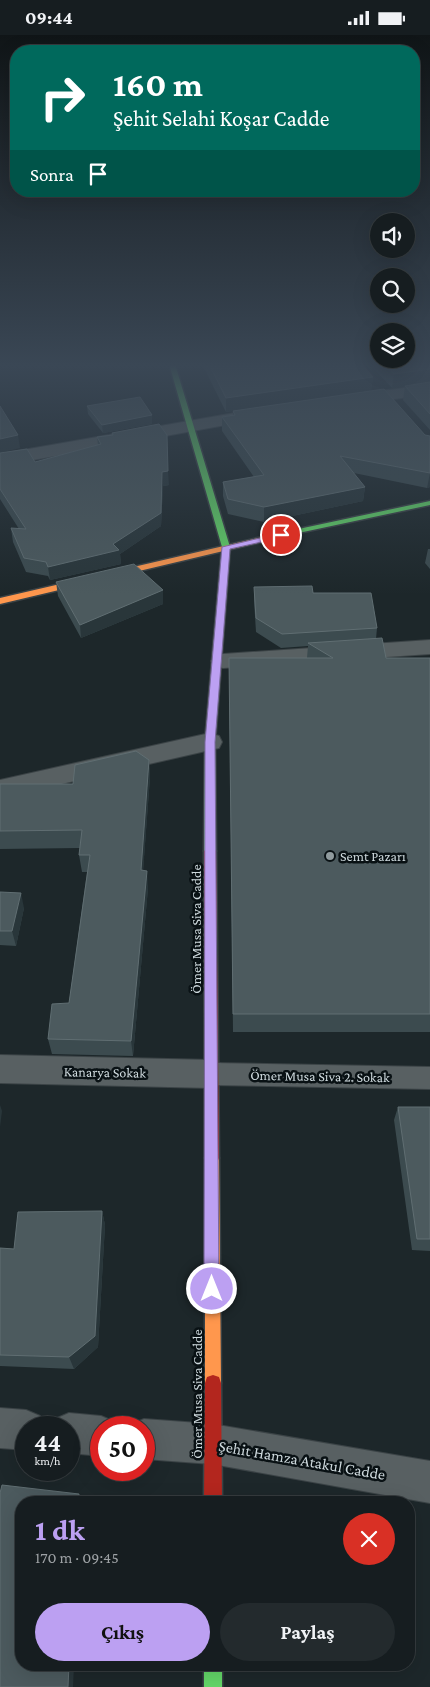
<!DOCTYPE html>
<html lang="tr">
<head>
<meta charset="utf-8">
<style>
  body { margin:0; font-family:"Crimson Pro",serif; background:#232a2d; color:#f1f3f6; height:100vh; display:flex; flex-direction:column; font-size:19px; white-space:nowrap }
  * { box-sizing:border-box; margin:0 }
  p { font-size:16px; color:#9ea2a5 }
  .icon { flex:none; width:28px; height:28px; fill:none; stroke:currentColor; stroke-width:2; stroke-linecap:round; stroke-linejoin:round }
  .map { position:relative; flex:1; overflow:hidden }
  .details { position:absolute; left:15px; top:1461px; width:400px; height:175px; display:flex; flex-direction:column; background:#161d20; border-radius:20px; box-shadow:0 5px 20px #0002,0 0 0 1px #353b3e }
  .details>* { flex:none }
  .banner { position:absolute; left:10px; top:10px; width:410px; height:152px; border-radius:20px; box-shadow:0 5px 20px #0002,0 0 0 1px #353b3e; background:#00695c; color:#fff; overflow:hidden }
  .buttons { position:absolute; left:370px; top:178px; display:grid; gap:10px }
  .buttons a { display:grid; place-items:center; width:45px; height:45px; border-radius:50%; background:#161d20; box-shadow:0 5px 20px #0002,0 0 0 1px #353b3e; font-size:25px }
  .speed { position:absolute; left:15px; top:1381px; display:flex; gap:10px; font-size:25px; font-weight:700; text-align:center }
  .speed>* { display:grid; place-content:center; width:65px; height:65px; border-radius:50%; background:#161d20; box-shadow:0 5px 20px #0002,0 0 0 1px #353b3e; line-height:1 }
  .speed small { font-size:12px; font-weight:400 }
  .speed .limit { border:8px solid #d22; background:#fff; color:#111 }
  .pin { position:absolute; display:grid; place-items:center; width:42px; height:42px; color:#fff; margin:-21px; border:2px solid #fff; border-radius:50%; box-shadow:0 1px 5px #0007 }
  .me { position:absolute; width:55px; margin:-28px; rotate:0deg; stroke-linejoin:round; filter:drop-shadow(0 0 4px #0008) }
  .turn { display:flex; align-items:center; gap:18px; height:105px; padding:0 20px; font-size:22px }
  .turn .icon { width:65px; height:65px; stroke-width:2.5 }
  .turn b { display:block; font-size:35px; line-height:42px }
  .then { display:flex; align-items:center; height:48px; padding:0 20px; background:#0003; gap:10px; font-size:19px }
  .round { display:grid; place-items:center; flex:none; width:52px; height:52px; border-radius:26px; background:#232a2d }
  .overview { display:flex; align-items:center; justify-content:space-between; height:85px; padding:0 20px }
  h1 { font-size:30px; font-weight:700; line-height:38px; color:#bca0f2 }
  .action { display:flex; gap:10px; margin-top:auto; padding:10px 20px }
  .action a { flex:1; height:58px; border-radius:30px; background:#bca0f2; color:#111; font-size:20px; font-weight:700; line-height:58px; text-align:center }
  .action a+a { background:#232a2d; color:#f1f3f6 }
  .status { display:flex; justify-content:space-between; align-items:center; height:35px; padding:0 25px; background:#161d20; direction:ltr }
  .status svg { height:14px; fill:currentColor }
  .map>svg:first-child { display:block }
  .lines { fill:none; stroke-linecap:round; stroke-linejoin:round }
  .lane-casing { stroke:#3b4346; stroke-width:2 }
  .street-casing { stroke:#3b4346; stroke-width:2 }
  .fast-casing { stroke:#3b4346; stroke-width:3 }
  .slow-casing { stroke:#3b4346; stroke-width:3 }
  .jam-casing { stroke:#3b4346; stroke-width:3 }
  .lane { fill:#586062; fill-rule:evenodd }
  .street { fill:#586062; fill-rule:evenodd }
  .fast { fill:#63d668; fill-rule:evenodd }
  .slow { fill:#ff974d; fill-rule:evenodd }
  .jam { fill:#b3261e; fill-rule:evenodd }
  .wall { fill:#3c4b4f }
  .shaded-wall { fill:#29363a }
  .building { fill:#4c5a5e; stroke:#606e72 }
  .route { fill:#bca0f2; stroke:#7a689d }
  .poi-dot { fill:#909b9e; stroke:#091114; stroke-width:2 }
  .labels { text-anchor:middle; dominant-baseline:central; stroke-width:5; stroke-linejoin:round; paint-order:stroke }
  .poi-label { font-size:14px; fill:#ced9dd; stroke:#091114; text-anchor:start }
  .street-label { font-size:14px; fill:#ced9dd; stroke:#091114 }
  .near-street-label { font-size:16px; fill:#ced9dd; stroke:#091114 }
</style>
</head>
<body>
<div class="status"><b>09:44</b><svg viewBox="0 0 49 12"><path d="M0 12V9h3v3zM5 12V6h3v6zM10 12V3h3v9zM15 12V0h3v12zM26 1h20v11H26zM47 4h2v5h-2z"/></svg></div>
<div class="map">
<svg width="430" height="1652" viewBox="0 0 430 1652">
  <rect width="100%" height="100%" fill="#1d272a"/>
  <g class="lines">
    <g class="lane-casing">
      <path id="lane" d="M211 1028 430 1032V1054L211 1050 203 1046 199 1039 203 1032Z"/>
    </g>
    <g class="street-casing">
      <path id="street" d="M430 349V359L352 370 346 369 343 365 346 361 352 360Z
        M258 374 264 375 267 379 264 383 0 431V419Z
        M430 605V619L223 633 215 631 211 626 215 621 223 619Z
        M210 698 219 701 222 707 219 713 0 763V745Z
        M0 1020 211 1025 222 1029 227 1039 222 1049 211 1053 0 1048Z
        M0 1373 26 1375 40 1381 45 1392H26V1415L0 1413Z
        M69 1378 101 1381 115 1387 118 1392H101V1421L69 1418V1392H51L55 1384Z
        M144 1384 212 1389 430 1426V1468L212 1429 144 1424V1392H129L130 1390Z"/>
    </g>
    <g class="fast-casing">
      <path id="fast" d="M169 329H175L230 512 215 707 216 816 210 820 204 816 205 707 222 512Z
        M430 466V470L275 503 271 501 275 499Z
        M204 1630H222V1652H204Z"/>
    </g>
    <g class="slow-casing">
      <path id="slow" d="M275 499H278V503L0 569V563Z
        M212 1116 217 1118 219 1123 221 1348 219 1354 213 1356 207 1354 205 1348V1123L207 1118Z"/>
    </g>
    <g class="jam-casing">
      <path id="jam" d="M210 812 216 816 219 1123 217 1128 212 1130 207 1128 205 1123 204 816Z
        M213 1340 219 1342 221 1348 222 1468H204L205 1348 207 1342Z"/>
    </g>
    <use href="#lane" class="lane"/>
    <use href="#street" class="street"/>
    <use href="#fast" class="fast"/>
    <use href="#slow" class="slow"/>
    <use href="#jam" class="jam"/>
  </g>
  <path class="wall" d="M202 329H362L373 342 371 356 425 400 430 401V452L427 453 354 438 365 452 363 466 264 487 228 479 223 461V447L254 442 222 396V382L233 381V376L226 377Z
    M369 329H430V395L403 365 405 351 412 350 392 353Z
    M87 371 152 380V389L103 398 88 379Z
    M112 398 169 450 163 451 161 491 120 519 121 529 50 545 48 541 26 537 13 507 11 493 19 494 0 464V419L35 427 98 410 97 402 112 400Z
    M428 514H430V534L425 528Z
    M56 547 163 555V569L81 603 58 561Z
    M254 552 313 558 377 593 376 604 386 623H430V997H233L229 623H307L308 611 281 613 256 597 254 566Z
    M149 725 150 742 143 835 148 853 133 1021 52 1019 48 1004 69 968 87 837H82L79 820 80 813 0 814V749H73Z
    M0 857 24 873 16 911 0 910Z
    M398 1072H430V1216L412 1215 394 1085Z
    M102 1176 105 1190 98 1312 74 1334 0 1331V1213L14 1214Z"/>
  <path class="shaded-wall" d="M430 334V348L392 353 394 339Z
    M373 342 371 356 226 377V363Z
    M152 380V389L103 398 102 390Z
    M18 400 20 413 0 418V404Z
    M168 436 169 450 163 451 161 491 120 519 121 529 50 545 48 532 113 509 162 437Z
    M430 438V452L427 453Z
    M365 452 363 466 264 487V472Z
    M163 555V569L81 603 80 590Z
    M149 725 150 742 142 852 141 835Z
    M147 836 148 853 133 1021 131 1006Z
    M21 858 24 873 16 911 12 896Z
    M0 1070 2 1076 0 1092Z
    M102 1176 105 1190 98 1312 74 1334 69 1322Z
    M79 1459 83 1467V1468H78Z
    M69 1630H74L73 1652H68Z"/>
  <path class="building" d="M209 329H362L373 342 226 363Z
    M384 329H430V334L394 339Z
    M430 347V379L405 351Z
    M384 354 425 400 430 401V438L340 421 365 452 264 472 228 464 223 447 264 440 222 382 235 380 233 376Z
    M140 362 152 380 102 390 87 371Z
    M0 371 18 400 0 404Z
    M159 389 167 400 168 436 162 437 161 478 113 509 119 515 48 532 46 527 24 523 11 493 26 494 0 454V418L27 414 35 427 101 409 97 402 113 400 112 398Z
    M134 529 163 555 80 590 56 547Z
    M312 551 313 558H371L377 593 282 599 256 583 254 552Z
    M382 603 386 623H430V979H233L229 623H333L308 608Z
    M136 716 149 725 141 835 147 836 131 1006 48 1004 52 969 69 968 90 820H79L82 795 0 796V749H73L75 730Z
    M0 857 21 858 12 896H0Z
    M398 1072H430V1204H417Z
    M102 1176 95 1301 69 1322 0 1320V1213L14 1214 18 1177Z
    M2 1450 79 1459 78 1468H21V1630H69L68 1652H0V1458Z"/>
  <linearGradient id="sky" x2="0" y2="1"><stop stop-color="#101517"/><stop offset="0.59" stop-color="#3a4755"/><stop offset="1" stop-color="#3a4755" stop-opacity="0"/></linearGradient>
  <rect width="430" height="560" fill="url(#sky)"/>
  <path class="route" d="M281 498H284V502L230 514 215 707 219 1254 217 1259 212 1261 206 1259 204 1254 205 707 222 512Z"/>
  <circle class="poi-dot" cx="330" cy="821" r="5"/>
  <g class="labels">
    <g class="poi-label">
      <text x="340" y="821">Semt Pazarı</text>
    </g>
    <g class="street-label">
      <text transform="translate(196 894) rotate(-90)">Ömer Musa Siva Cadde</text>
      <text transform="translate(105 1037) rotate(1)">Kanarya Sokak</text>
      <text transform="translate(320 1041) rotate(1)">Ömer Musa Siva 2. Sokak</text>
      <text transform="translate(197 1359) rotate(-90)">Ömer Musa Siva Cadde</text>
    </g>
    <g class="near-street-label">
      <text transform="translate(302 1425) rotate(10)">Şehit Hamza Atakul Cadde</text>
    </g>
  </g>
</svg>
<div class="buttons">
<a><svg class="icon" aria-label="sound" viewBox="0 0 24 24"><path d="M4 9h4l5-4v14l-5-4H4zM17 9q2 3 0 6"/></svg></a>
<a><svg class="icon" aria-label="search" viewBox="0 0 24 24"><circle cx="10" cy="10" r="6"/><path d="M15 15l6 6"/></svg></a>
<a><svg class="icon" aria-label="layers" viewBox="0 0 24 24"><path d="M12 4l9 5-9 5-9-5zM3 14l9 5 9-5"/></svg></a>
</div>
<div class="speed"><div>44<small>km/h</small></div><div class="limit">50</div></div>
<div class="pin" style="left:281px;top:500px;background:#d93025"><svg class="icon" aria-label="arrive" viewBox="0 0 24 24"><path d="M6 21V4h12l-3 4 3 4H6"/></svg></div>
<svg class="me" style="left:212px;top:1254px" viewBox="-20 -20 40 40"><circle r="17" fill="#bca0f2" stroke="#fff" stroke-width="3"/><path d="M0-11L8 9 0 5-8 9z" fill="#fff"/></svg>
<div class="banner">
<div class="turn"><svg class="icon" aria-label="right" viewBox="0 0 24 24"><path d="M7 20v-9h11M14 6l5 5-5 5"/></svg><div><b>160 m</b>Şehit Selahi Koşar Cadde</div></div>
<div class="then">Sonra<svg class="icon" aria-label="arrive" viewBox="0 0 24 24"><path d="M6 21V4h12l-3 4 3 4H6"/></svg></div>
</div>
<section class="details">
<div class="overview"><div><h1>1 dk</h1><p>170 m · 09:45</p></div><a class="round" style="background:#d93025;color:#fff"><svg class="icon" aria-label="close" viewBox="0 0 24 24"><path d="M6 6l12 12M18 6L6 18"/></svg></a></div>
<div class="action"><a>Çıkış</a><a>Paylaş</a></div>
</section>
</div>
</body>
</html>
